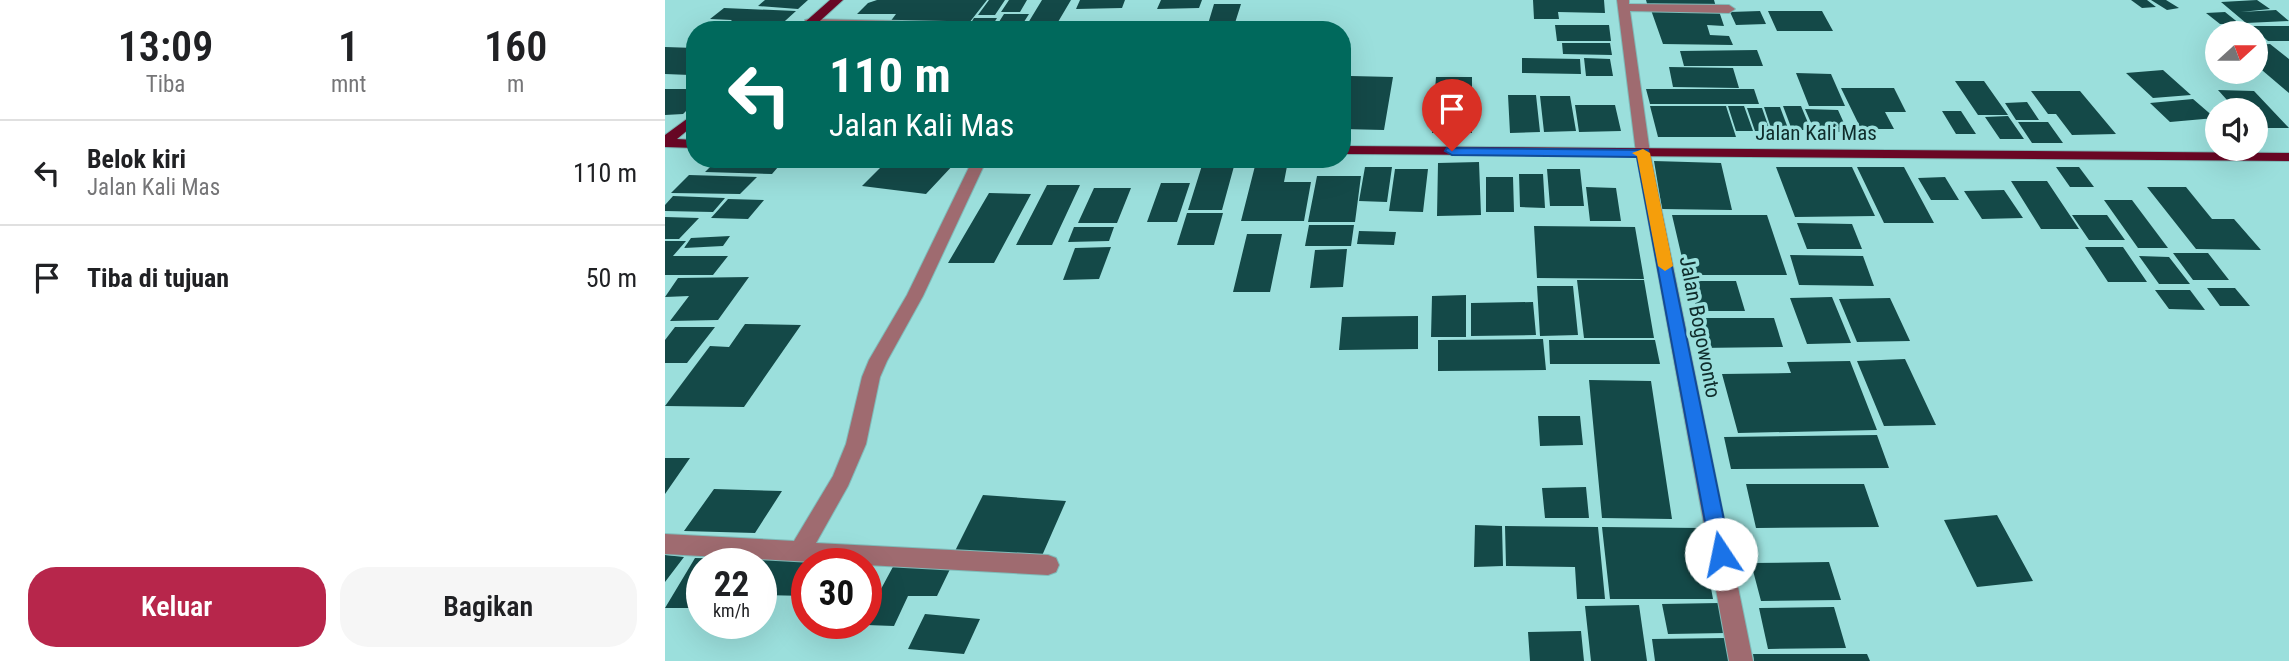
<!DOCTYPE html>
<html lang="id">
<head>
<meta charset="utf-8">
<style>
  body { margin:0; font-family:"Roboto Condensed",sans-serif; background:#f6f6f6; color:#202124; height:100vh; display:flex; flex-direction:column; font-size:26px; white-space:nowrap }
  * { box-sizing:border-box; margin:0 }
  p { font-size:23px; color:#757577 }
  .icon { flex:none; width:38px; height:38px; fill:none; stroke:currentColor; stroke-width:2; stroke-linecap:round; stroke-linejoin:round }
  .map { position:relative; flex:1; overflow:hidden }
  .sheet { display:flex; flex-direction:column; background:#fff; width:665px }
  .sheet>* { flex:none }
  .top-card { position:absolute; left:21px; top:21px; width:665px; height:147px; border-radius:28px; box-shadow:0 7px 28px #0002; background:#00695c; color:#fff; overflow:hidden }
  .needle { width:46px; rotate:69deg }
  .fabs { position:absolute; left:1540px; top:21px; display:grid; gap:14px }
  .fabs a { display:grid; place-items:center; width:63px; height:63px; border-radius:50%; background:#fff; box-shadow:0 7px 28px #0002; font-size:35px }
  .speed { position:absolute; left:21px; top:548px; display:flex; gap:14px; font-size:35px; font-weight:700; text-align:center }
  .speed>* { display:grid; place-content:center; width:91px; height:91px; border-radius:50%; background:#fff; box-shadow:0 7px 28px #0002; line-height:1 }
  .speed small { font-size:18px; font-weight:400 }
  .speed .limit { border:10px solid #d22; background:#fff; color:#111 }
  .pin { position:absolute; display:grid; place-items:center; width:60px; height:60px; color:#fff; margin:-72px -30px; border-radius:50% 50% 50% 0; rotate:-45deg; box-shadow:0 0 7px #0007 }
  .pin .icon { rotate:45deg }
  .me { position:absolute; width:77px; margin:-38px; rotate:349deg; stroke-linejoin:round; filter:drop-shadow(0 0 5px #0008) }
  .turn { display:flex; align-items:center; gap:24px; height:147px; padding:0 28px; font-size:32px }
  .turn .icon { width:91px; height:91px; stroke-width:2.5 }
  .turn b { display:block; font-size:49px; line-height:60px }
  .eta { display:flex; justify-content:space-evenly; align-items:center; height:119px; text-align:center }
  .eta b { font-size:42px; font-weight:600; line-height:49px }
  .action { display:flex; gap:14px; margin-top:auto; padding:14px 28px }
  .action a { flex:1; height:80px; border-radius:28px; background:#b7264b; color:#fff; font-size:28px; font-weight:600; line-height:80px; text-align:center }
  .action a+a { background:#f6f6f6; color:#202124 }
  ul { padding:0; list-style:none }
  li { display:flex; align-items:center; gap:21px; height:105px; padding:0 28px; border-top:2px solid #e0e0e0 }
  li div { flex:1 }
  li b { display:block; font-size:26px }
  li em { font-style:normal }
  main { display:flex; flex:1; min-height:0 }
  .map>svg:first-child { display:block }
  .building { fill:#144948 }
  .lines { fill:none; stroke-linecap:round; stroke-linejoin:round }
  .minor-casing { stroke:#7fbbb9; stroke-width:2 }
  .major-casing { stroke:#7fbbb9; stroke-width:2 }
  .minor { fill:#9f6b70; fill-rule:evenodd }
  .major { fill:#6a0725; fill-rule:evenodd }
  .route { fill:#1a73e8; stroke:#114b97; stroke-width:2 }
  .slow { fill:#f59e0b }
  .labels { text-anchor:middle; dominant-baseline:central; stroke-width:7; stroke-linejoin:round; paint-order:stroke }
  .street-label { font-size:21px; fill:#0f2c2b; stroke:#9bdfdc }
</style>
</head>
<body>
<main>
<section class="sheet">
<div class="eta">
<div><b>13:09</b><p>Tiba</p></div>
<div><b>1</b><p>mnt</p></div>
<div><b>160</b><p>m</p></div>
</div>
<ul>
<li><svg class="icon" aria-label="left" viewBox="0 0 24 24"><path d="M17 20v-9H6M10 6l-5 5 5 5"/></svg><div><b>Belok kiri</b><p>Jalan Kali Mas</p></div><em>110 m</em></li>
<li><svg class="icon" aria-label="arrive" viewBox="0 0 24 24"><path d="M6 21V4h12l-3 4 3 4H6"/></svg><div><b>Tiba di tujuan</b></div><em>50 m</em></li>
</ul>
<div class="action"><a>Keluar</a><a>Bagikan</a></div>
</section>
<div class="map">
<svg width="1624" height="661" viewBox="0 0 1624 661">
  <rect width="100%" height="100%" fill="#9bdfdc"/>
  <path class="building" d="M100 0H143L133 9 93 6Z
    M212 0H322L304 23 225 22 231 14H192L203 3Z
    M324 0H340L330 15H313Z
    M344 0H362L355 12H336Z
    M377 0H406L393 22 363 23Z
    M415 0H460L457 8 411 9Z
    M496 0H537L534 8 492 9Z
    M868 0H939L940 13 893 12 894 19H869Z
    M981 0H1049L1051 7H983Z
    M1466 0H1482L1491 7 1477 8Z
    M1486 0H1501L1514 8 1502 10Z
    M1592 0 1605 9 1576 12 1611 10 1624 21 1581 23 1556 2Z
    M549 4H576L570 23 543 24Z
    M59 8 131 11 110 30 59 27 67 20 45 19Z
    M986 10 1054 11 1059 26 1042 25 1045 35 1064 36 1068 45 998 44Z
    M1095 11 1101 24 1071 25 1065 12Z
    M1103 11H1157L1168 31H1112Z
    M1560 12 1575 24H1555L1541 13Z
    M339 14H364L357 25H332Z
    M309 18H332L327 26H304Z
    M890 25H944L946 41H892Z
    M1586 26H1624V41H1603Z
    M897 43H945L947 55 898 54Z
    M1605 44 1624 59V93L1591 65V45Z
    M0 47 30 48V71L25 75 0 74Z
    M1092 50 1098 66H1019L1015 51Z
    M857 58 915 59 916 74 857 73Z
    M919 58 945 59 948 76H921Z
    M1004 67 1068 68 1074 88 1008 87Z
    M1498 70 1526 95 1488 98 1461 73Z
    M1131 73 1166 74 1180 106H1144Z
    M686 76 728 77 719 130 677 129Z
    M771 77H807V133H767Z
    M1290 81H1319L1343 115H1313Z
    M1176 88H1229L1241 112H1220L1229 129H1196Z
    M0 89H30V102L18 114 0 115Z
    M981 89H1089L1094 104H985Z
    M1553 90 1589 91 1624 128H1591V110H1571Z
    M1366 91H1415L1451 134 1407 135 1391 114H1383Z
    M843 95H871L875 132 845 133Z
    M875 96H905L911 131 879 132Z
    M1528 99 1550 118 1505 122 1485 103Z
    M1362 102 1374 120H1351L1340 103Z
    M910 105H950L956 131 914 132Z
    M985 106H1061L1071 137H993Z
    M1063 106H1079L1088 131H1071Z
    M1118 106H1136L1146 130H1127Z
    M1099 107H1115L1124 131H1107Z
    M1082 108H1097L1105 131H1090Z
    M1140 109 1173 110 1183 132H1150Z
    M1277 111H1296L1311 134H1291Z
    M1343 116 1359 139H1335L1320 117Z
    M1353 122H1383L1398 143H1367Z
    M53 159H120L107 174 40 172Z
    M239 159H261L290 163 261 194 197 186 220 163 234 164Z
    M539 159H571L557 210H523Z
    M623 161 619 182H646L639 221H576L591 162Z
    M989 161 1056 163 1067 210 997 209Z
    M814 162 816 215 772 216 773 163Z
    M700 167H727L722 202 694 201Z
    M1111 167H1187L1210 216 1130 217Z
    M1192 167H1239L1269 223H1219Z
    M1391 167H1414L1429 187H1405Z
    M730 169H763L758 212 724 211Z
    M882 169H915L919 206H885Z
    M854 174H878L880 208 855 207Z
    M24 175 92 177 75 194 6 193Z
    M652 176H696L690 222H643Z
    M821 177H848L849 212H821Z
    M1280 177 1294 200H1266L1253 178Z
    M1346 181H1382L1414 229H1376Z
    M496 183H525L512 222H482Z
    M382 185H415L387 245H351Z
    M921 187 951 188 956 221H925Z
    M1482 187H1521L1547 219H1569L1596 250 1531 249Z
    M429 188H466L452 223H413Z
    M1339 190 1358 218 1317 219 1299 191Z
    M324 193 366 194 329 263H283Z
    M8 196 60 198 48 212 0 211V205Z
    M63 199 99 200 83 219 46 218Z
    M1439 200H1467L1503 248H1473Z
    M522 213H558L549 245H512Z
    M1007 215H1102L1122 275H1021Z
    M1407 215H1442L1460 240H1424Z
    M0 217 34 218 14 239H0Z
    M1132 223 1187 224 1197 249H1142Z
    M644 225H689L686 246H640Z
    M869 226 970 227 979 279 872 278Z
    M409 227H449L444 241 403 242Z
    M694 231 731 232 729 245 692 244Z
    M582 234H617L605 292H568Z
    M65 236 58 246 19 248 26 238Z
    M0 241H21L8 256H63L48 275H0Z
    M446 247 434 279 398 280 410 248Z
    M1420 247H1458L1482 282H1443Z
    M682 249 678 287 645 288 650 250Z
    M1508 253H1543L1564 280H1528Z
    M1125 255 1198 256 1209 286 1134 285Z
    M1474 256 1504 257 1525 284H1494Z
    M84 277 53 320 5 321 24 296 0 297 13 278Z
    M912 280H979L989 338H919Z
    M1025 281H1071L1080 311H1032Z
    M872 286H908L913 335 875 336Z
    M1542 288H1570L1585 306H1555Z
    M1490 290H1525L1540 310 1504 309Z
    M801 295V337H766L767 296Z
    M1167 297 1186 343 1142 344 1125 298Z
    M1225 298 1245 341 1192 342 1174 299Z
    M868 302 871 335 806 336V303Z
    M753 316V349L674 350 677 317Z
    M1026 318H1109L1118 347 1032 348Z
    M80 324 136 325 79 407 0 406 45 346 64 347Z
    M10 327H50L22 363H0V340Z
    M878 339 881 370 773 371V340Z
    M884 340H990L995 364H885Z
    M1240 359 1271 425 1219 426 1192 361Z
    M1185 361 1212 430 1073 433 1057 374 1126 373 1122 362Z
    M924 380 986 381 1007 519 937 518Z
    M873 416H915L918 445 875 446Z
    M1212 435 1224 468 1066 469 1059 437Z
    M0 458H25L0 494Z
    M1081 484H1199L1214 527 1091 528Z
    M921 487 924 518H880L877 488Z
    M49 489 117 491 90 533 19 531Z
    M318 495 401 501 376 558 290 551Z
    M1332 515 1368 581 1312 587 1279 520Z
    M810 525 837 526 838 566 809 567Z
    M840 526 933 527 940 599H912L910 567 841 566Z
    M937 527 1035 528 1048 599H945Z
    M96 554 164 555 160 564H142V596L96 595V564H90Z
    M0 555 19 557 0 582Z
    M30 558 75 559 72 564H37V608H0Z
    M1164 562 1176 600 1096 601 1086 563Z
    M230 563 287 565 272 596H243L229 626 201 625V593L203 589H216Z
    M1054 603 1061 633 1003 634 997 604Z
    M974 605 982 661H926L920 606Z
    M1169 607 1181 648 1103 649 1094 608Z
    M260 614 315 619 299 654 243 649Z
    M916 631 919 661H865L863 632Z
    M1061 638 1066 661H990L987 639Z
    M1088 654H1202L1205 661H1089Z"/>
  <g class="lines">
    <g class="minor-casing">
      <path id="minor" d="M952 0H964V4L1064 5 1070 9 1064 13 965 11 985 153 1088 661H1064L971 153Z
        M144 19 282 22 288 26 282 30 140 26V20Z
        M308 159H322L258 296 222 361 215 377 201 444 183 486 151 543 383 555 391 558 394 565 391 572 383 575 0 554V534L129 541 168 476 181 444 197 377 204 360 242 295Z"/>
    </g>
    <g class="major-casing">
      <path id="major" d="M165 0H178L145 30H131Z
        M30 113V124L12 139 30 140V148L0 147V135Z
        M677 146 1624 153V161L677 154Z"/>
    </g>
    <use href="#minor" class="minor"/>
    <use href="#major" class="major"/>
  </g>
  <path class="route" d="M782 148 983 150 1066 554 1063 560 1056 563 1049 560 1046 554 972 157 787 155 780 151Z"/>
  <path class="slow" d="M978 149 985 153 1008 266 1000 271 993 266 972 156 967 153Z"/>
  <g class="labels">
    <g class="street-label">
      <text x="1151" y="133">Jalan Kali Mas</text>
      <text transform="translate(1035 327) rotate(79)">Jalan Bogowonto</text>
    </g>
  </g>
</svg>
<div class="fabs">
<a><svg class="needle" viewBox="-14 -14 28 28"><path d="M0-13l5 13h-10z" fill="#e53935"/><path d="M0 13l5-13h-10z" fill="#757577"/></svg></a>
<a><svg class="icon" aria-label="sound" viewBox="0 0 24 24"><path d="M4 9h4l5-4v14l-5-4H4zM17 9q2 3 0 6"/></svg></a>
</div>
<div class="speed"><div>22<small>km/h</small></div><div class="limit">30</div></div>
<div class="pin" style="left:787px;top:151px;background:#d93025"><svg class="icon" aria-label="arrive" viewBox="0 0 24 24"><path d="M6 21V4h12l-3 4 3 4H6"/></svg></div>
<svg class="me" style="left:1056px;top:554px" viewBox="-20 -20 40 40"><circle r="19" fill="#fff"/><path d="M0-13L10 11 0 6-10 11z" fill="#1a73e8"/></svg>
<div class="top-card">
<div class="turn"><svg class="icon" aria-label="left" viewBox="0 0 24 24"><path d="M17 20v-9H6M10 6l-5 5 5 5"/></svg><div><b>110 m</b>Jalan Kali Mas</div></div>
</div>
</div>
</main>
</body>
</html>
